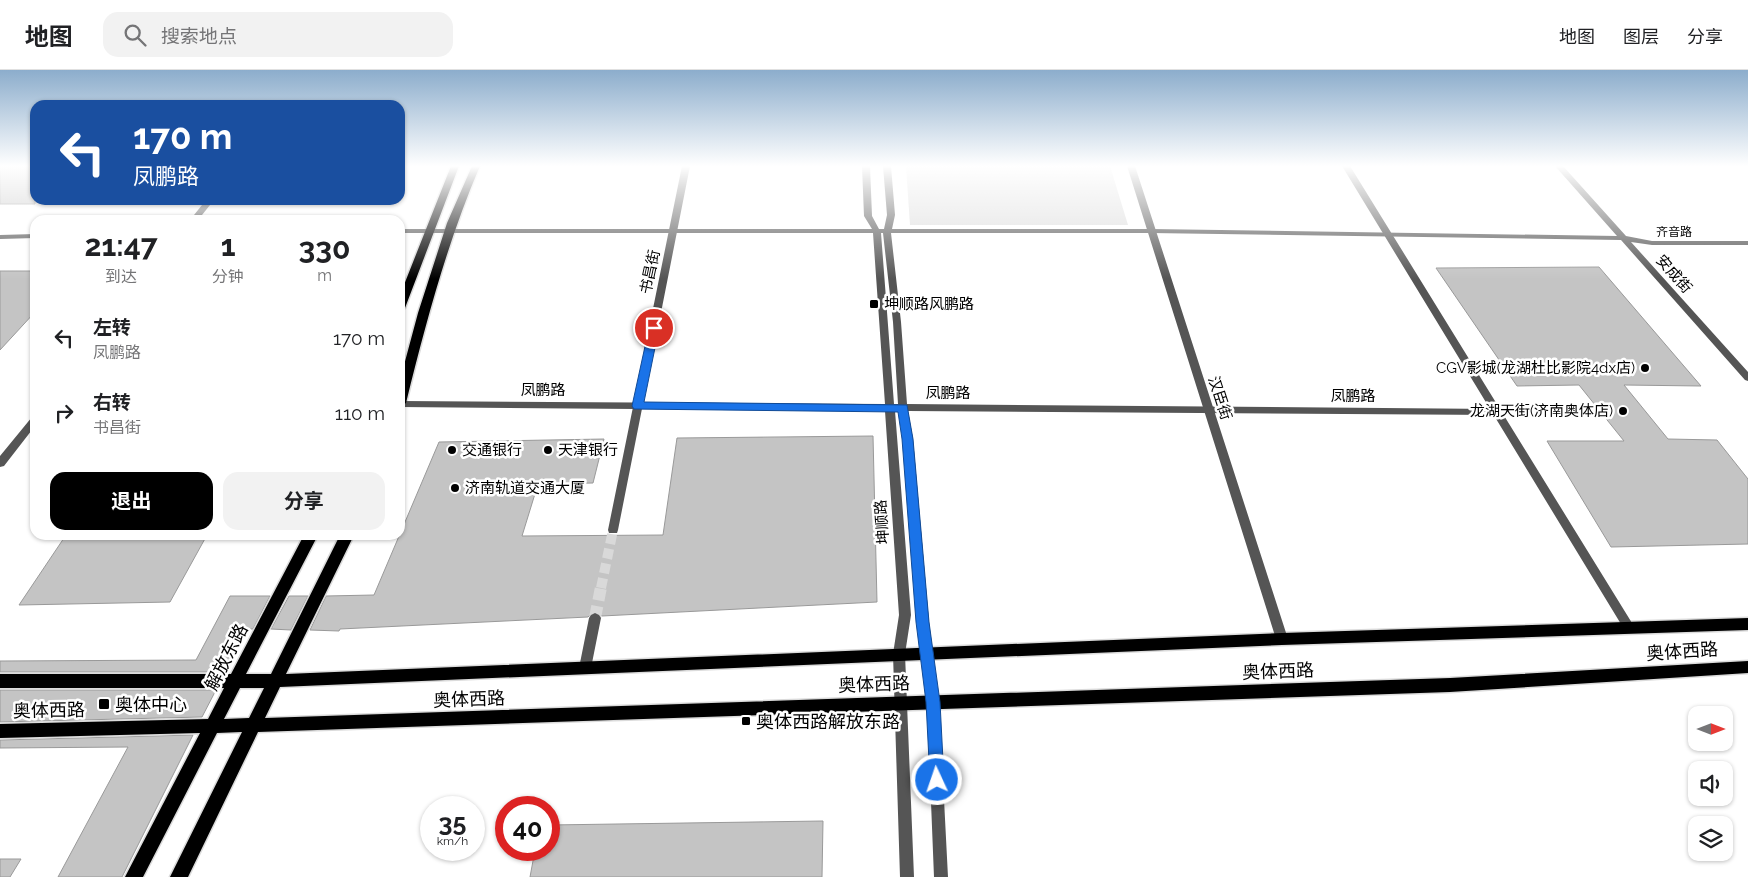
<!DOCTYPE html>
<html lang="zh">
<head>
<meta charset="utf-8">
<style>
  body { margin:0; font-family:Raleway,"Noto Sans SC",sans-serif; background:#f2f2f2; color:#202124; height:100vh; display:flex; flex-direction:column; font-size:19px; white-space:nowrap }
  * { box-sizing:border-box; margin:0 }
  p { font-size:16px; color:#757577 }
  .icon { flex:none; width:28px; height:28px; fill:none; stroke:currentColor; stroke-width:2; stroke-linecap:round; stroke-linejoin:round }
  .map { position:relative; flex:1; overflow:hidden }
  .drawer { position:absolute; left:30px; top:145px; width:375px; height:325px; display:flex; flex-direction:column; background:#fff; border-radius:15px; box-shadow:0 1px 4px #0004 }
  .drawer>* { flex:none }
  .guide { position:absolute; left:30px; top:30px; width:375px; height:105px; border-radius:15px; box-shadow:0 1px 4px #0004; background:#1a4fa0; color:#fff; overflow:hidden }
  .needle { width:32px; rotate:90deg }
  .fabs { position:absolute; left:1688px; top:636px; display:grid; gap:10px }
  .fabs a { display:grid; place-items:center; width:45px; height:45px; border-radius:10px; background:#fff; box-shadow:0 1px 4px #0004; font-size:25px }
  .speed { position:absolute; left:420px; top:726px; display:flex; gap:10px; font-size:25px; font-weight:700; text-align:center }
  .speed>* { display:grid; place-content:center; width:65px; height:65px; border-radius:50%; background:#fff; box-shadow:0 1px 4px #0004; line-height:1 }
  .speed small { font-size:12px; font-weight:400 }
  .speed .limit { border:8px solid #d22; background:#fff; color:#111 }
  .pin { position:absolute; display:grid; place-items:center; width:42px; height:42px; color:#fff; margin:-21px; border:2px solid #fff; border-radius:50%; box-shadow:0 1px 5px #0007 }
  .me { position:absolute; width:55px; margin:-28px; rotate:357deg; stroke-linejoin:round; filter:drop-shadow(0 0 4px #0008) }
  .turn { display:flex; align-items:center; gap:18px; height:105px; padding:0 20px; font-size:22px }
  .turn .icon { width:65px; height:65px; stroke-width:2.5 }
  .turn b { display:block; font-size:35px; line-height:42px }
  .eta { display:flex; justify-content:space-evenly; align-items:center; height:85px; text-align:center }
  .eta b { font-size:30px; font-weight:700; line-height:35px }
  .action { display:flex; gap:10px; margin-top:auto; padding:10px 20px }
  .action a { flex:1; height:58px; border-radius:15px; background:#000; color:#fff; font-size:20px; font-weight:700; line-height:58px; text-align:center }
  .action a+a { background:#f2f2f2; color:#202124 }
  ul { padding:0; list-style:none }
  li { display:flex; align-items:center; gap:15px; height:75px; padding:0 20px }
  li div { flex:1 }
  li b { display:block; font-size:19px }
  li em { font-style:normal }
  header { display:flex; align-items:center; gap:30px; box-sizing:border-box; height:70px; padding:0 25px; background:#fff; border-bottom:1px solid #e0e0e0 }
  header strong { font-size:24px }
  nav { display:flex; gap:28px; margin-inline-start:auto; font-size:18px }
  .search { width:350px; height:45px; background:#f2f2f2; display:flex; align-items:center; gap:12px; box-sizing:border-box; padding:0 18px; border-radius:15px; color:#757577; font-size:19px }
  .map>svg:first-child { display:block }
  .green { fill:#dcdcdc }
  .building { fill:#c4c4c4; stroke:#999 }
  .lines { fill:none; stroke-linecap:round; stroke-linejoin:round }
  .minor-tunnel-far1 { stroke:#d9d9d9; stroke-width:10; stroke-dasharray:10 5; stroke-linecap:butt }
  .minor-tunnel { stroke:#d9d9d9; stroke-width:12; stroke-dasharray:12 6; stroke-linecap:butt }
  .primary-casing { stroke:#dbdbdb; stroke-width:3 }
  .minor { fill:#555; fill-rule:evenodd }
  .tertiary { fill:#555; fill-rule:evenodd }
  .primary { fill:#000; fill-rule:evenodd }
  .route { fill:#1a73e8; stroke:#114b97 }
  .poi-dot { fill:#000; stroke:#fff; stroke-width:2 }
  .labels { text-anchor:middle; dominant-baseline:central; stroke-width:5; stroke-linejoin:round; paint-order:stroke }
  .far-street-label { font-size:12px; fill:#000; stroke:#fff }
  .street-label { font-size:15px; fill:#000; stroke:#fff }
  .poi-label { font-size:15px; fill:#000; stroke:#fff; text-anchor:start }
  .near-street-label { font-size:18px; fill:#000; stroke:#fff }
  .near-poi-label { font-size:18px; fill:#000; stroke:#fff; text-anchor:start }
</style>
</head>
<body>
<header>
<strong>地图</strong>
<div class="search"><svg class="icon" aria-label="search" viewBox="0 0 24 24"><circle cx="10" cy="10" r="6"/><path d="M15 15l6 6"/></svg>搜索地点</div>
<nav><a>地图</a><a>图层</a><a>分享</a></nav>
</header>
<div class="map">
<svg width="1748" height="807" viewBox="0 0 1748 807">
  <rect width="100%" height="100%" fill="#fff"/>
  <path class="green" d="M906 96H1110L1128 155H910Z"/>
  <path class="building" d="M0 96H35V134H0Z
    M1599 197 1701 316 1624 315 1668 369 1717 370 1748 409V474L1611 477 1547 371H1624L1579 315 1517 316 1436 198Z
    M0 201H35V242L0 280Z
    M873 366 877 532 602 546 594 541 588 547 340 559 339 561 310 560 326 526 374 525 439 372 604 369 593 413 538 414 522 466 663 465 677 368Z
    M66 465H207L170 532 19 535Z
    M230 526H270L253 559H246L224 602H0V591L196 590Z
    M289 526H308L291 560 271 559Z
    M0 620H216L202 647 0 652Z
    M193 665 122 807H58L128 677 0 678V670Z
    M823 751 822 807H530L535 780H549V755Z
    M0 789H21L10 807H0Z"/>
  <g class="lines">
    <path class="minor-tunnel-far1" d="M601 518 613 460"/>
    <path class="minor-tunnel" d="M595 548 601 517"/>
    <g class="primary-casing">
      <path id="primary" d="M451 96H459L405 238 400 241V225Z
        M472 96H480C447 173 426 252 406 333L400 337V310L418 243 447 153Z
        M304 465H318L246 604H271L340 465H354L286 604 1282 563 1748 548V560L1282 575 280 617 265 648 1450 608 1748 591V603L1450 622 258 662 188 807H170L242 662 217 663 143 807H125L200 663 0 668V654L208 649 224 618H0V604H231ZM240 618H264L249 648 224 649Z"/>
    </g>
    <path class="minor" d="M682 96H690L618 460 617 463H609L608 460Z
      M1127 96H1135L1288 569 1286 572 1282 574 1278 572 1276 569Z
      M1342 96H1350L1632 553 1634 556 1632 559 1628 561 1624 559Z
      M595 543 599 545 601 548 591 598 589 602 585 603 581 602 579 598 589 548 591 545Z"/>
    <path class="tertiary" d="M862 96H870L872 146 879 159H884L887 145 883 96H891L895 145 892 159H1151L1617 166 1555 96H1563L1626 166 1652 171H1748V175H1652L1631 172 1748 302V311L1745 310 1621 170 1151 163H891L901 252 907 334 1496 339 1501 342 1496 345 908 341 913 369 929 552 939 632 948 807H934L927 632 917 552 903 369 899 341H895L911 545 905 584 914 807H900L893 584 899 545 885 341 400 337V331L885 334 873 163H400V159H872L864 146ZM881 163H883L893 252 898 334H894Z
      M206 130H214L198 150H190Z
      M35 164V168L0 169V165Z
      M35 346V356L4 396 0 397V386L32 347Z"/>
    <use href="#primary" class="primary"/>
  </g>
  <linearGradient id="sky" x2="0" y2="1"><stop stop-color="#8cadcc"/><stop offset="0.46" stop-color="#fff"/><stop offset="1" stop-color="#fff" stop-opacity="0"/></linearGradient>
  <rect width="1748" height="209" fill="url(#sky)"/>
  <path class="route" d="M654 255 659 258 644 332 907 335 913 369 929 552 940 632 944 710 942 715 937 717 932 715 930 710 926 632 916 552 902 369 898 342 634 339 632 336 649 258Z"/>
  <g class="poi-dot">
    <rect x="869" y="229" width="10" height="10" rx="2.5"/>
    <circle cx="1645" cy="298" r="5"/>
    <circle cx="1623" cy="341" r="5"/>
    <circle cx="452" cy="380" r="5"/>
    <circle cx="548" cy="380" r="5"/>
    <circle cx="455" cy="418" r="5"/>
    <rect x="98" y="628" width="12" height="12" rx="2.5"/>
    <rect x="741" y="646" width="10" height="10" rx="2.5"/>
  </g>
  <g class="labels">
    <g class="far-street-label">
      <text x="1674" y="162">齐音路</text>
    </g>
    <g class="street-label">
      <text transform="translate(650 202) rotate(-78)">书昌街</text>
      <text transform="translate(1674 204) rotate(48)">安成街</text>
      <text x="543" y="320">凤鹏路</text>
      <text x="948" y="323">凤鹏路</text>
      <text x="1353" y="326">凤鹏路</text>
      <text transform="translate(1220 328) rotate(72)">汉臣街</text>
      <text transform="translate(882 452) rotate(-94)">坤顺路</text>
    </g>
    <g class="poi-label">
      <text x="884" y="234">坤顺路风鹏路</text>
      <text x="1635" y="298" text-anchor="end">CGV影城(龙湖杜比影院4dx店)</text>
      <text x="1613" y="341" text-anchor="end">龙湖天街(济南奥体店)</text>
      <text x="462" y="380">交通银行</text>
      <text x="558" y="380">天津银行</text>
      <text x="465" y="418">济南轨道交通大厦</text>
    </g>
    <g class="near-street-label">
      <text transform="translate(1682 581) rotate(-4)">奥体西路</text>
      <text transform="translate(226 587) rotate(-63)">解放东路</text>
      <text transform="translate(1278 601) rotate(-2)">奥体西路</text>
      <text transform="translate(874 614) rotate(-2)">奥体西路</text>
      <text transform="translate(469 629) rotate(-2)">奥体西路</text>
      <text transform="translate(49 640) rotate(-1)">奥体西路</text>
    </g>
    <g class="near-poi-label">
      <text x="115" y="634">奥体中心</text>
      <text x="756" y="651">奥体西路解放东路</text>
    </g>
  </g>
</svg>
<div class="fabs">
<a><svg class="needle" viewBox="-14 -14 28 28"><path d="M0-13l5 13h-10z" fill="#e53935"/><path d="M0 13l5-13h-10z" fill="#757577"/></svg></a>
<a><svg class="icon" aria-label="sound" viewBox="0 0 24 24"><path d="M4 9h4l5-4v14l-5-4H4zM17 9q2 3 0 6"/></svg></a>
<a><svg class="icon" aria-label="layers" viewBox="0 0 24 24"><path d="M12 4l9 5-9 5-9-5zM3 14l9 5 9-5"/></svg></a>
</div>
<div class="speed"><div>35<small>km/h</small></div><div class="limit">40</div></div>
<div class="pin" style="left:654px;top:258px;background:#d93025"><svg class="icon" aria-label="arrive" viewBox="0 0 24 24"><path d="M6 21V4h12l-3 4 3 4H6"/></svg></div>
<svg class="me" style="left:937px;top:710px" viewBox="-20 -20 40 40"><circle r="17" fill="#1a73e8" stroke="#fff" stroke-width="3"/><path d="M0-11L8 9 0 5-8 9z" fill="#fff"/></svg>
<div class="guide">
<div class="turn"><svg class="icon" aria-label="left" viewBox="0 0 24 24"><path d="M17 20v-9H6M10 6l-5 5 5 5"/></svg><div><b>170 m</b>凤鹏路</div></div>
</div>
<section class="drawer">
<div class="eta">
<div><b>21:47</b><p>到达</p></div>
<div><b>1</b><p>分钟</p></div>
<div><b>330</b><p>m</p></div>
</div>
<ul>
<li><svg class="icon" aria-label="left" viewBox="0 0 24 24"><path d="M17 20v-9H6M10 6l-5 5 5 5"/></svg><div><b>左转</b><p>凤鹏路</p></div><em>170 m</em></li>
<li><svg class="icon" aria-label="right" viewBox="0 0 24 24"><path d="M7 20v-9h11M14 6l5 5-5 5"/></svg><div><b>右转</b><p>书昌街</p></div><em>110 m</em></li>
</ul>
<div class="action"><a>退出</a><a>分享</a></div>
</section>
</div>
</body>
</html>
